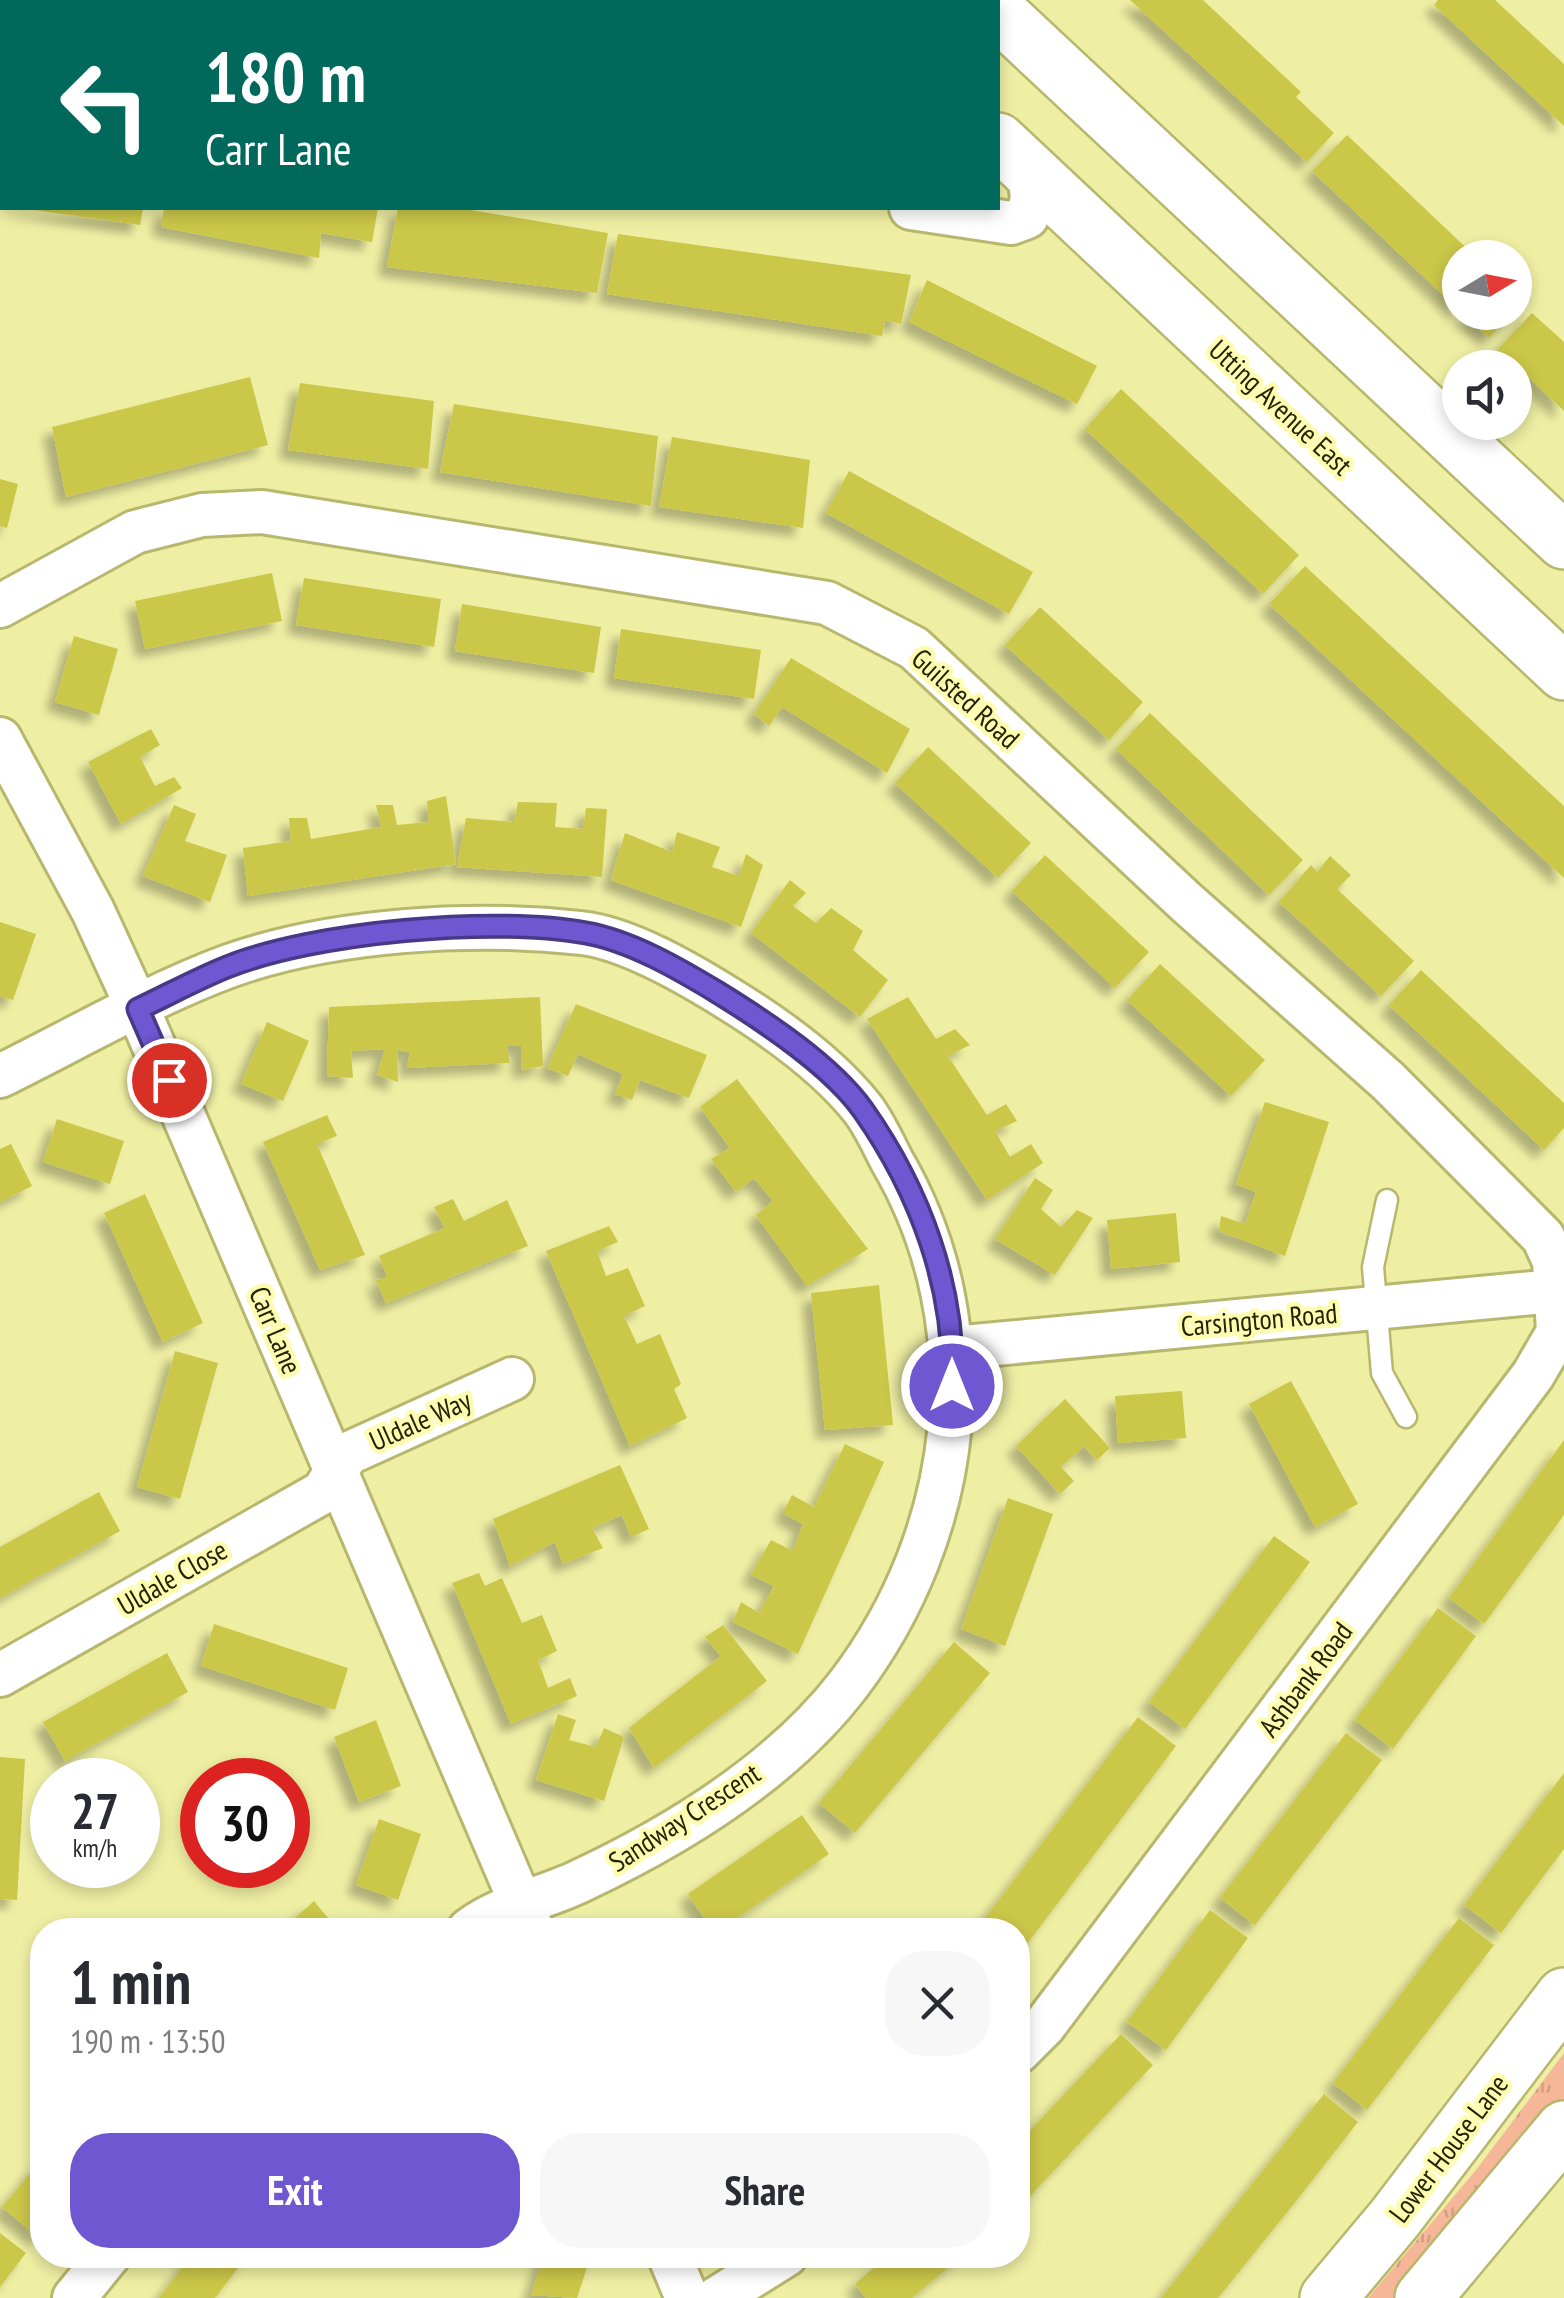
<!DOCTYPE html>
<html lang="en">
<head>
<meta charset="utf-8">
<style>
  body { margin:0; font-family:"PT Sans Narrow",sans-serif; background:#f7f7f7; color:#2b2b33; height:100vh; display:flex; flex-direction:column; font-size:38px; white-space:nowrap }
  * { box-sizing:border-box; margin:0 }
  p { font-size:32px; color:#7c7c81 }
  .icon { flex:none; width:55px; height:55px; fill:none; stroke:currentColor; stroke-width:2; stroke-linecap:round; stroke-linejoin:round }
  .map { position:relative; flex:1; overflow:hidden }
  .side { position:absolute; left:30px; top:1918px; width:1000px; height:350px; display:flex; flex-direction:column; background:#fff; border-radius:40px; box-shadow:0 5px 15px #0003 }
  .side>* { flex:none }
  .top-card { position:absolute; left:0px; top:0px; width:1000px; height:210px; box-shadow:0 5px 15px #0003; background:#00695c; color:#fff; overflow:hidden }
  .needle { width:65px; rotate:80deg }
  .tools { position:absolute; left:1442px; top:240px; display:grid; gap:20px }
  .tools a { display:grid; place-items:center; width:90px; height:90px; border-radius:50%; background:#fff; box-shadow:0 5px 15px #0003; font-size:50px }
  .speed { position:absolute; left:30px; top:1758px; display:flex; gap:20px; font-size:50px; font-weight:700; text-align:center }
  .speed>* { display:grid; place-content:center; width:130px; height:130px; border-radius:50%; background:#fff; box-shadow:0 5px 15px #0003; line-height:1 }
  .speed small { font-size:25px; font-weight:400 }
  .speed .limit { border:15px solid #d22; background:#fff; color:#111 }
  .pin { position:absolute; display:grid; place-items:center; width:85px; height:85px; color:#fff; margin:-42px; border:5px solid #fff; border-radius:50%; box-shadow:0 2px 10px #0007 }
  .me { position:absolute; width:110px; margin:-55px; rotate:0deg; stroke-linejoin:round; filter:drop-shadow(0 0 8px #0008) }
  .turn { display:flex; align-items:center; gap:35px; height:210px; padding:0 40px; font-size:45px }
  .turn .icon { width:130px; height:130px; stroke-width:2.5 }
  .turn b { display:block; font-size:70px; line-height:85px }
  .round { display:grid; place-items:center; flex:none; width:105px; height:105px; border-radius:40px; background:#f7f7f7 }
  .headline { display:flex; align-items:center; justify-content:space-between; height:170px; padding:0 40px }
  h1 { font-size:60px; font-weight:800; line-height:75px }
  .action { display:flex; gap:20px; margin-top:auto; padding:20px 40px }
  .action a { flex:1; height:115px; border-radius:40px; background:#6e57d1; color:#fff; font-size:40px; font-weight:800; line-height:115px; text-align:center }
  .action a+a { background:#f7f7f7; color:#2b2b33 }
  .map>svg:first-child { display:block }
  .grass { fill:url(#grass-tufts) }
  .building { fill:#cbc74a; filter:url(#shadow) }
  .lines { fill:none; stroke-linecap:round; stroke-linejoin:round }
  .lane-casing { stroke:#b8b76e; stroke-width:25 }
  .street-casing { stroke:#b8b76e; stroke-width:48 }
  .secondary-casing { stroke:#b8b76e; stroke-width:60 }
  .lane { stroke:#fff; stroke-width:20 }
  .street { stroke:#fff; stroke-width:42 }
  .secondary { stroke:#fff; stroke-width:55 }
  .route-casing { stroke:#483988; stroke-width:25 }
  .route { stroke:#6e57d1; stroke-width:18 }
  .labels { text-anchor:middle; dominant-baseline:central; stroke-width:9; stroke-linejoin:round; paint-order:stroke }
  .street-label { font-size:28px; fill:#242305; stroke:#fdfcb1 }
</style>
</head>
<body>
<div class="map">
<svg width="1564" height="2298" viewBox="0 0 1564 2298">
  <defs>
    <pattern id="grass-tufts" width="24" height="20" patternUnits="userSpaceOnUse" patternTransform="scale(2.5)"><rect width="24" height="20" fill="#f6b798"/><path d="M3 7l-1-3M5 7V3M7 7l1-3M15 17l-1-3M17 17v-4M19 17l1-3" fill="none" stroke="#d39d82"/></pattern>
    <filter id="shadow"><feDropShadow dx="-9" dy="9" stdDeviation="5" flood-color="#0004"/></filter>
  </defs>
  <rect width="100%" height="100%" fill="#efefa4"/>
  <path class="grass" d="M1564 2053V2099L1466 2230 1404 2298H1368L1476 2170Z"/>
  <path class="building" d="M1130 0H1203L1301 92 1296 97 1334 133 1307 162Z
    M1438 0H1495L1564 64V126L1434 5Z
    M1347 135 1477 258H1460V311L1312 171Z
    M20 208H143L140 225Z
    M164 208H378L372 242 321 233 319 258 161 227Z
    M398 208H459L608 233 597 293 387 267Z
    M618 234 911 275 901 324 885 320 882 336 607 294Z
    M927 280 1097 366 1077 404 909 322Z
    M1462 312H1513L1489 338Z
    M1532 313 1564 342V411L1498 349Z
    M250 377 268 445 66 497 52 427Z
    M300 383 434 401 428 469 288 450Z
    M1121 389 1299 555 1263 594 1085 429Z
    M454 404 658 436 651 506 440 472Z
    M672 437 810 460 803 528 659 507Z
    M849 471 1033 572 1009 614 826 513Z
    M0 479 18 484 7 528 0 526Z
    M1305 566 1564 806V878L1269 604Z
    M272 573 282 621 145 649 135 601Z
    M304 578 441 599 434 647 296 625Z
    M462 604 601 627 594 673 455 651Z
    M1040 607 1143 702 1109 740 1005 645Z
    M621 629 761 650 754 699 614 678Z
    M74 636 118 649 99 715 55 702Z
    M791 658 910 729 887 773 782 707 769 726 754 714Z
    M1150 713 1303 860 1269 895 1116 749Z
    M151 729 160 745 140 757 155 786 174 777 182 788 121 824 88 762Z
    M928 747 1031 843 998 878 895 783Z
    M446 796 456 864 248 896 243 848 291 841 289 818H307L311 839 381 827 376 805H393L397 825 429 822 427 801Z
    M518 802 557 803 555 827 583 829 586 808 607 809 602 877 457 867 466 818 514 822Z
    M174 805 196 814 185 841 227 855 210 902 143 876Z
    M677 832 720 847 712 867 739 876 746 854 763 865 741 927 611 880 625 833 672 852Z
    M1045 855 1149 952 1115 988 1012 891Z
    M1330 856 1351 875 1337 889 1414 961 1381 996 1279 902 1311 865 1317 872Z
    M790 880 806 893 793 906 816 923 831 908 863 931 853 950 888 980 860 1017 751 933Z
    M0 922 36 934 13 1000 0 996Z
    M1160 964 1265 1060 1231 1096 1127 1000Z
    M1421 970 1564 1103V1128L1544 1150 1389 1005Z
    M540 997 543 1066 521 1070V1046H507L510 1063 407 1068 410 1052 397 1050 398 1082 377 1075 385 1049 351 1051 353 1078 327 1076 329 1007Z
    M908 997 936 1039 955 1029 970 1045 948 1056 987 1115 1006 1104 1017 1121 995 1131 1010 1157 1031 1144 1043 1163 987 1200 867 1019Z
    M576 1004 707 1055 689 1098 640 1080 632 1100 615 1094 623 1074 578 1054 568 1076 547 1068Z
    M267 1022 309 1041 283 1101 241 1084Z
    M737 1079 868 1249 807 1286 756 1215 773 1201 754 1178 736 1192 711 1159 730 1148 700 1107Z
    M1265 1102 1329 1122 1285 1256 1219 1231 1221 1216 1245 1224 1256 1192 1236 1184Z
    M327 1115 337 1136 317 1144 365 1255 320 1270 263 1142Z
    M57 1119 124 1141 110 1184 43 1162Z
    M11 1144 32 1186 0 1202V1149Z
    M1035 1178 1053 1190 1041 1209 1061 1227 1077 1210 1093 1218 1055 1275 995 1239Z
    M145 1194 203 1323 163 1342 104 1213Z
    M453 1199 464 1221 507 1200 528 1246 386 1303 376 1280 387 1277 379 1256 445 1228 434 1207Z
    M1176 1213 1180 1262 1111 1269 1107 1220Z
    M609 1226 618 1242 597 1251 606 1276 628 1268 645 1306 624 1316 637 1344 660 1334 681 1384 674 1389 687 1418 630 1446 546 1251Z
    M879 1285 893 1425 825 1430 811 1293Z
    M175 1351 218 1363 180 1499 137 1487Z
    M1291 1381 1358 1504 1315 1527 1249 1404Z
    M1182 1391 1186 1438 1118 1443 1115 1396Z
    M1065 1399 1110 1448 1097 1460 1084 1446 1072 1457 1061 1467 1074 1481 1060 1494 1016 1446Z
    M1564 1440V1515L1484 1624 1449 1598Z
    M845 1444 884 1462 798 1654 733 1622 741 1602 759 1613 774 1586 751 1575 771 1540 793 1551 803 1524 783 1513 792 1495 814 1507Z
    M620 1465 649 1529 631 1537 622 1515 592 1528 603 1548 563 1564 555 1542 510 1566 493 1519Z
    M99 1492 120 1531 0 1598V1547Z
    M1008 1498 1053 1514 1005 1646 961 1629Z
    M1274 1536 1310 1562 1185 1729 1149 1702Z
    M479 1573 485 1586 502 1578 522 1623 542 1615 557 1651 538 1660 548 1688 570 1678 577 1696 511 1724 452 1583Z
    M1438 1608 1476 1636 1393 1749 1355 1720Z
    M214 1624 348 1668 335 1710 201 1666Z
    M723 1625 767 1681 654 1768 629 1728 721 1656 705 1637Z
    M954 1642 990 1673 855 1833 819 1803Z
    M167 1653 188 1692 65 1761 43 1722Z
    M558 1714 576 1720 569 1740 596 1747 604 1728 624 1737 604 1801 536 1780Z
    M1138 1717 1176 1746 1018 1956V1930H976Z
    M376 1720 401 1786 359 1802 334 1737Z
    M1346 1733 1382 1760 1255 1925 1220 1898Z
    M0 1757 25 1759 17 1900 0 1899Z
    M1564 1773V1849L1501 1933 1464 1905Z
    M802 1815 829 1854 720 1930H712L688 1894Z
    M379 1819 421 1834 398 1900 356 1885Z
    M314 1901 338 1930H280L288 1924Z
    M1210 1910 1248 1938 1166 2050 1127 2022Z
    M1459 1918 1494 1945 1367 2110 1333 2083Z
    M1121 2034 1153 2065 1018 2209V2143Z
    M1324 2094 1358 2122 1293 2205 1218 2298H1161Z
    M42 2159V2232L38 2237 2 2207Z
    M0 2233 26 2253 0 2287Z
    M192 2255H248L215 2298H159Z
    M544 2255H591L577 2298 531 2295Z
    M889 2255H963L912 2298H866L855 2284Z"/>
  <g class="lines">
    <g class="lane-casing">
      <path id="lane" d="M1387 1200 1373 1267 1382 1373 1406 1417"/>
    </g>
    <g class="street-casing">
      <path id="street" d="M0 66H2
        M911 208 1011 223 1027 217 1032 199 1029 171
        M0 606 135 532 202 515 262 512 827 603 914 648 1187 903 1388 1081 1543 1237 1554 1261 1558 1332 1533 1375 1044 2026 1018 2052
        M0 739 93 911 138 1009 532 1929
        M0 1076C75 1039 151 995 229 966 333 929 473 921 581 933 628 938 689 974 729 999 776 1028 827 1064 862 1108 874 1123 883 1144 892 1161 989 1327 963 1534 848 1685 782 1771 676 1836 580 1881 543 1899 502 1905 469 1930
        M953 1348 1564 1290
        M0 1675 323 1492 347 1454 512 1379
        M669 2255 687 2298
        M74 2298 109 2255
        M717 2298 786 2255"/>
    </g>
    <g class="secondary-casing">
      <path id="secondary" d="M845 0 848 2
        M998 12 1564 541
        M998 141 1564 672
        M1328 2298 1395 2218 1564 1996
        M1423 2298 1564 2129"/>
    </g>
    <use href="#lane" class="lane"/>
    <use href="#street" class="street"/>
    <use href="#secondary" class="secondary"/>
  </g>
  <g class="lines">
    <g class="route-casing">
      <path id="route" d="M169 1080 138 1009C168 995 197 979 227 967 314 932 494 916 586 933 631 941 679 969 717 992 764 1021 831 1065 863 1110 920 1191 956 1288 952 1386"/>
    </g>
    <use href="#route" class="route"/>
  </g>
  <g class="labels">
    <g class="street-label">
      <text transform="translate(1281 407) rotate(43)">Utting Avenue East</text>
      <text transform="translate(966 698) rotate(42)">Guilsted Road</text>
      <text transform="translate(1259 1319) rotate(-5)">Carsington Road</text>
      <text transform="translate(276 1330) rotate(67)">Carr Lane</text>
      <text transform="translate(420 1420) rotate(-24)">Uldale Way</text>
      <text transform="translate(172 1577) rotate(-30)">Uldale Close</text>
      <text transform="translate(1305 1679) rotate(-53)">Ashbank Road</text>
      <text transform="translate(684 1817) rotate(-33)">Sandway Crescent</text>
      <text transform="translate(1448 2148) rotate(-53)">Lower House Lane</text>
    </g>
  </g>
</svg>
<div class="tools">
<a><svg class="needle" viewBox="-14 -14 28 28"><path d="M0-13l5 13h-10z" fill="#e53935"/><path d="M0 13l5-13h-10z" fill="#7c7c81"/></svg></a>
<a><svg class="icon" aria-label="sound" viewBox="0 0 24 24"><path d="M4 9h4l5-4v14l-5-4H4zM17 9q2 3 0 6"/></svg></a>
</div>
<div class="speed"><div>27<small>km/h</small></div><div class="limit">30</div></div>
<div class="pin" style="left:169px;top:1080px;background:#d93025"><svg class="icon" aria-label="arrive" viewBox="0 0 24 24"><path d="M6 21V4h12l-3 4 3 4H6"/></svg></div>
<svg class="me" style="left:952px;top:1386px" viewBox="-20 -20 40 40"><circle r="17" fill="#6e57d1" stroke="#fff" stroke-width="3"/><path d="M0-11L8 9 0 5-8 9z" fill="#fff"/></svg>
<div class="top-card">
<div class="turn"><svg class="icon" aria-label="left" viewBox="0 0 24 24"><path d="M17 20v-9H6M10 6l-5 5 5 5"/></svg><div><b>180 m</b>Carr Lane</div></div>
</div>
<section class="side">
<div class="headline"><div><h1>1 min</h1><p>190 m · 13:50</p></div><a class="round"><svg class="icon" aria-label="close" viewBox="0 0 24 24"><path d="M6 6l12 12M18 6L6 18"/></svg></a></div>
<div class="action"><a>Exit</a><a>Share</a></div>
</section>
</div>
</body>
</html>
